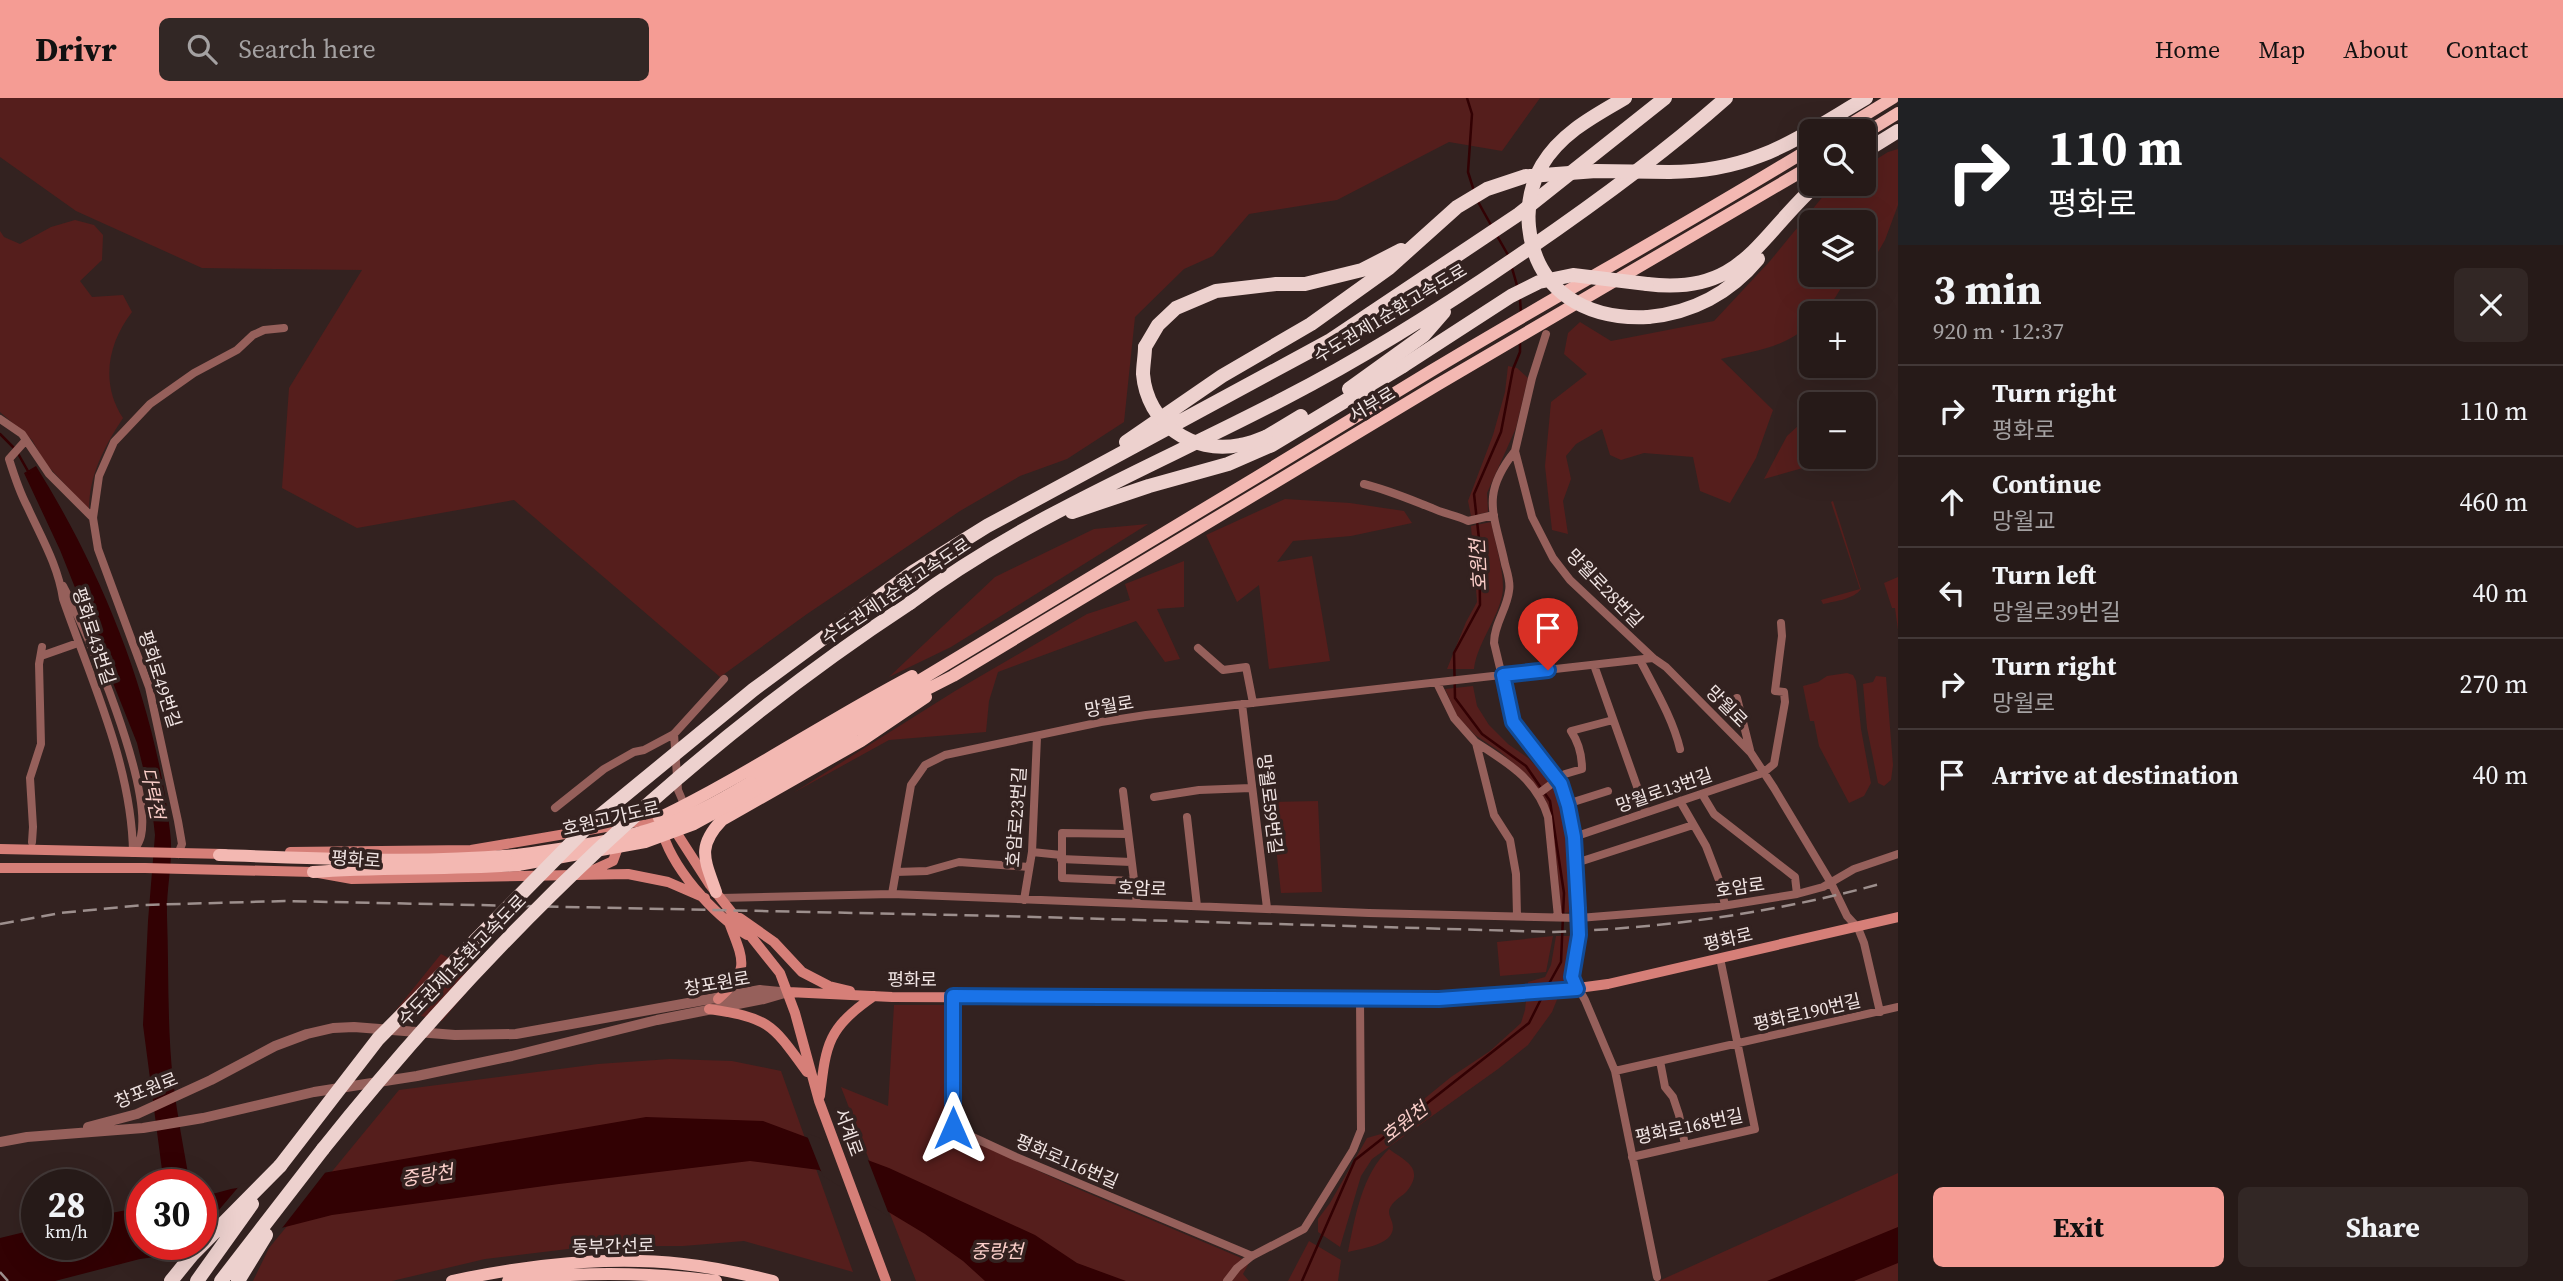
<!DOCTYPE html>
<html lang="en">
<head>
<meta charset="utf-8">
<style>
  body { margin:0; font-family:"Source Serif 4","Noto Sans KR",serif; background:#322725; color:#f1f3f6; height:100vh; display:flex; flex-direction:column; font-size:26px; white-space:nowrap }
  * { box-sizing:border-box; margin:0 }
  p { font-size:23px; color:#a4a1a2 }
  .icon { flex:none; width:38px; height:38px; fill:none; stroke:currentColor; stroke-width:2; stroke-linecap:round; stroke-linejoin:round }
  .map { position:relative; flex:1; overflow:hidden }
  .drawer { display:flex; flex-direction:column; background:#261a18; width:665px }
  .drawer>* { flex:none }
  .hud { background:#202124; color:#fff; overflow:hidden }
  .controls { position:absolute; left:1799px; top:21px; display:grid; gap:14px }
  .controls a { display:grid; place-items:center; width:77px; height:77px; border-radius:10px; background:#261a18; box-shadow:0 7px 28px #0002,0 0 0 2px #423837; font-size:35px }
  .speed { position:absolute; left:21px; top:1071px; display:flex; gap:14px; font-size:35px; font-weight:700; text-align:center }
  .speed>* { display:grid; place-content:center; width:91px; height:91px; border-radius:50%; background:#261a18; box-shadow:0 7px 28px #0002,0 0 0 2px #423837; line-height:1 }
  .speed small { font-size:18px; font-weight:400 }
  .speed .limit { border:10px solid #d22; background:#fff; color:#111 }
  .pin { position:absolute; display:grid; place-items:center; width:60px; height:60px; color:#fff; margin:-72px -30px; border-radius:50% 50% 50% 0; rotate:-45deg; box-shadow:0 0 7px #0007 }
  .pin .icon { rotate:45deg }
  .me { position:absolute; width:77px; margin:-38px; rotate:0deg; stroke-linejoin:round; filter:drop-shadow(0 0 5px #0008) }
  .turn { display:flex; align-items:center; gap:24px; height:147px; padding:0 35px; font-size:32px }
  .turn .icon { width:91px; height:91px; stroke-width:2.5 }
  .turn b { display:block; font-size:49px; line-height:60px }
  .round { display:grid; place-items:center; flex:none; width:74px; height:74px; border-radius:10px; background:#322725 }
  .overview { display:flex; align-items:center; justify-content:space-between; height:119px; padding:0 35px }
  h1 { font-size:42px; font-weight:700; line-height:52px }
  .primary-button { display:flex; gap:14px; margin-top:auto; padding:14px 35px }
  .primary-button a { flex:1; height:80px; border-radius:10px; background:#f59c94; color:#111; font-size:28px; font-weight:700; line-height:80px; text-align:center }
  .primary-button a+a { background:#322725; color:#f1f3f6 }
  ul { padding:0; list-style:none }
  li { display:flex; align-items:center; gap:21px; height:91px; padding:0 35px; border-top:2px solid #423837 }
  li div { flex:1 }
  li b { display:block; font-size:26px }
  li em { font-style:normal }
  header { display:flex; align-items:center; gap:42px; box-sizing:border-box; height:98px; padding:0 35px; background:#f59c94; color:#111 }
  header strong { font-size:33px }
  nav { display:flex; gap:38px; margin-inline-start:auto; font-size:24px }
  .search { width:490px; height:63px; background:#322725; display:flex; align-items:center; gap:18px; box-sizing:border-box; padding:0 24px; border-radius:10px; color:#a4a1a2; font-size:26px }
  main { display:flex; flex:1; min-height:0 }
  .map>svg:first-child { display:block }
  .green { fill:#551e1c }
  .water { fill:#320103 }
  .pier { fill:#332220 }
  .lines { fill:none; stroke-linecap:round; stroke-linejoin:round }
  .stream { stroke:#320103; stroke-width:2.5 }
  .minor { stroke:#96605b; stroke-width:8 }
  .tertiary { stroke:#96605b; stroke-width:10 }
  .secondary { stroke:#d67f78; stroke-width:10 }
  .trunk { stroke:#f3b8b2; stroke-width:12 }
  .motorway { stroke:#edd1ce; stroke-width:14 }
  .rail { stroke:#9d8f8d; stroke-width:2.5; stroke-dasharray:14 7; stroke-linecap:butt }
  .trunk-bridge { stroke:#f3b8b2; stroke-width:12 }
  .motorway-bridge { stroke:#edd1ce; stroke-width:14 }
  .route-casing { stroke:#114b97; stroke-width:18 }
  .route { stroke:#1a73e8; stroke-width:12 }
  .labels { text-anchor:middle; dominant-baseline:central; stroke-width:7; stroke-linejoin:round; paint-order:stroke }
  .street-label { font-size:18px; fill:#f1e5e4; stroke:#332220 }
  .water-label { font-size:19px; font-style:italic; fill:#fbcec9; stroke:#332220 }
</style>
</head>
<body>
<header>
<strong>Drivr</strong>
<div class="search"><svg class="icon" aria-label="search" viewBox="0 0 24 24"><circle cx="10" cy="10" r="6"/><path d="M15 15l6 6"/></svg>Search here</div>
<nav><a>Home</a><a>Map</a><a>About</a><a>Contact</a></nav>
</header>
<main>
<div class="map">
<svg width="1898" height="1183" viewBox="0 0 1898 1183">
  <rect width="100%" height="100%" fill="#332220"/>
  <path class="green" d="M0 0H1540L1502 53 1449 44 1337 102 1249 116 1213 158 1184 171 1135 219 1124 324 1067 361 1020 378 960 413 807 516 720 579 514 402 357 430 282 390 289 290 362 172 202 170 76 113 0 59Z
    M1898 51V107L1885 142 1874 161 1864 165V124H1811V177H1849L1830 208 1822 215H1811V225C1786 250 1754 253 1721 261L1773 312 1756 360 1730 405 1700 393 1693 359 1644 355 1621 362 1610 357 1602 331 1576 346 1566 358 1571 381 1563 403 1568 436 1552 432 1545 368 1551 304 1587 276 1564 256 1568 235 1580 224 1611 243 1714 223 1770 163 1829 91 1838 86H1864V69L1888 54Z
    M75 122 94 127 103 137 102 162 80 183 92 199 123 197 132 214C108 245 100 285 123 320 104 349 89 377 89 412L45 365 32 342 0 314V133L4 139 20 146 51 129Z
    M1508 268 1517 270 1528 280 1516 330 1487 395 1488 414 1471 418 1468 403 1493 337 1505 294Z
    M1811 316V359H1821L1817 366 1764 381 1787 338Z
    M1285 401 1350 405 1404 413 1412 425 1351 438 1293 443 1277 464 1312 458 1330 563 1269 571 1259 487 1237 504 1206 437Z
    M1833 403 1861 491C1854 501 1836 503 1823 506L1821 502 1860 491 1831 404Z
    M1491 424C1495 443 1503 470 1503 489 1503 514 1477 544 1474 571H1447L1466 524 1477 504 1471 428Z
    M1148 426 951 549 889 579 995 479 1094 431Z
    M1184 463V509L1157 511 1180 561 1165 564 1136 523 998 574 989 603 986 634 889 642 793 695 955 593 1087 516 1130 502 1125 486Z
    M1898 479V532L1895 510H1892L1884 485Z
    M1847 575 1853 577 1856 583 1861 631 1871 685 1864 698 1849 705 1819 648 1814 623H1810L1803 588 1818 584 1827 578Z
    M1876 578 1886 579 1893 667 1891 682 1884 688 1878 685 1867 630 1863 586 1873 584Z
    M1473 588 1477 608 1489 627 1508 646 1528 660 1557 690 1567 725 1574 814 1561 815 1557 769 1546 703 1529 679 1499 653 1475 637 1457 618 1445 591Z
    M1318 703 1322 794 1281 795 1271 704Z
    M1553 838 1546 874 1500 878 1497 844Z
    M1556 838H1575L1569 872 1552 914 1528 947 1498 971 1372 1061 1361 1078 1340 1149 1318 1134V1121L1330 1105 1367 1040 1381 1036 1451 979 1490 953 1521 925 1525 912 1528 884 1545 879 1551 867Z
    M441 856 481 877 442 923 396 912Z
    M894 907H949L948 1032 1078 1091 1239 1159 1249 1165 1243 1176 1249 1183H916L841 989 888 1008Z
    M670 961 732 963 781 973 853 1174 744 1143 683 1148H593L485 1161 392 1183H253L269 1150 399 992 598 966Z
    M1389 1051C1405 1063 1425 1070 1407 1093 1403 1098 1395 1101 1391 1108 1387 1114 1390 1118 1392 1124 1399 1146 1365 1150 1348 1154 1355 1119 1362 1076 1389 1051Z
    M1898 1075V1183H1656L1661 1182Z
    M1309 1143 1341 1162 1338 1183H1288Z"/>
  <path class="water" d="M36 368C104 477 155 604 170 733 174 761 166 790 167 818 169 872 167 928 173 982 177 1017 184 1052 190 1087H164L143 927 148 823 155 737 151 702 137 645 60 452 24 375Z
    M646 1019 763 1023 889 1070 1035 1137 1077 1165 1126 1183H985L963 1163 925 1136 819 1072 750 1063 559 1086 332 1117 184 1155 140 1161 55 1183H0V1140L37 1131V1146H96V1118L142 1109V1146H201V1099L231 1091Z
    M1898 1129V1165L1854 1183H1767Z"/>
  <path class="pier" d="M806 1035 866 1057 890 1119 823 1078Z
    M328 1071 279 1134 192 1156 187 1151 191 1146H201V1133L241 1086Z"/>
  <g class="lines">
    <path class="stream" d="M1467 0 1472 16 1468 74 1474 93
      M1477 102 1491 127
      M1496 136 1508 157
      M1512 170 1518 191
      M1520 201 1521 215
      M1520 242V254L1513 271 1501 334 1474 396 1479 441 1480 507 1454 555 1455 600 1482 636 1526 668 1550 703 1564 795 1561 864 1546 891
      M0 336 16 352 29 375
      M1302 1183 1355 1062 1529 925 1543 897"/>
    <path class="minor" d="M1546 236 1532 280 1515 353 1532 419 1553 460 1570 482 1653 560 1666 569 1751 655 1774 690 1831 785 1847 818 1858 830 1864 845 1880 914
      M0 321 22 336 49 376 93 420
      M26 342 9 361C14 377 19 393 27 408 41 439 58 467 63 501 91 582 132 668 133 755
      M1515 353C1480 397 1494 415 1505 466 1507 474 1511 484 1509 493 1507 511 1494 526 1494 545L1513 624 1561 686 1568 708 1574 739 1579 837 1572 879 1585 902 1615 973 1657 1179
      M1364 386C1388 392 1409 401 1432 410 1444 416 1456 417 1468 423L1494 417
      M63 488C89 536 152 687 141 738 140 743 137 748 134 753
      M1198 550 1223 572 1246 569 1253 605
      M41 558 78 545
      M1640 562C1655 591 1673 621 1680 651
      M1594 567 1646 714
      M1437 585 1454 620 1476 645 1494 717 1510 742 1516 776 1517 818
      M1737 600 1750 652
      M1242 606 1267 810
      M674 636 678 692 684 706
      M1477 645C1508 665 1537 682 1548 719L1558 819
      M1123 693 1137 806
      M1538 696 1565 676 1582 671C1582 656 1579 645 1571 633L1613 622
      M1702 696 1714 716 1795 779 1797 796
      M1154 699 1199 692 1251 690
      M1680 703 1706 748 1719 782 1725 807
      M1567 706 1608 693
      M555 710 604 671 634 654 644 652 674 636 724 581
      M1187 719 1197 808
      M1128 736 1062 735V780L1134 783
      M1574 739 1763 675 1774 666 1785 604 1784 594 1775 593 1782 538 1781 525
      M32 744 33 729 30 680 41 646 39 566 42 549
      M1032 754 1061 757
      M178 756 182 746 178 723 149 589 98 451 93 420 99 378 114 344 150 306 194 275 237 252 253 237 264 232 284 230
      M1061 761 1131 764
      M1576 765 1693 727
      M896 774 927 773 959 764 1029 769
      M892 796 911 687 925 667 945 657 1101 624 1146 617 1653 560
      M721 800 892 796 1369 815 1579 820 1716 809 1797 796 1823 789 1854 771 1898 756
      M1024 802 1032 754 1037 639
      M953 898V1030L1016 1059 1252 1158
      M1660 963 1665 989 1673 999 1679 1017 1685 1047
      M1615 973 1898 909
      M1632 1059 1755 1031 1720 860
      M1227 1183 1237 1170 1252 1158 1304 1131 1353 1052 1361 1032 1360 901"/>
    <path class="tertiary" d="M88 1029 137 1016 211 982 275 948 307 936 333 930 354 929 455 937 516 936 760 892 780 894
      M0 1044 27 1039 143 1030 203 1020 314 994 417 978 512 958 657 922 764 901 788 894"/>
    <path class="secondary" d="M669 728 674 731 710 787 780 875 795 915 819 1003 886 1183
      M661 729C670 768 713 817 747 837
      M0 751 225 756
      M290 754 471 752 659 720
      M0 770H145L313 774 352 781 628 776 668 784 705 800
      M591 773 613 763 617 752 613 742
      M740 820 774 844 802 874 829 888 850 893
      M788 894 892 899 1439 901C1495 898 1552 894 1608 886L1898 819
      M718 901C750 873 744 863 730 827
      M709 911C770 920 772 926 807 974
      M820 998C826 945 828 930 874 898"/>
    <path class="trunk" d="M1839 33 1893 0
      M1864 36 1898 15
      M751 684C978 547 1205 411 1431 273 1557 197 1686 127 1811 50
      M756 692 904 603 953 578 1437 287 1811 68
      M659 720C746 678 826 623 912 578
      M219 757C318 760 418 766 517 757
      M313 774C382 769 450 772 518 767
      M716 794C705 762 696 749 722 722L861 643 926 599
      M452 1183C527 1167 606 1157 683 1166 712 1169 744 1176 773 1183
      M508 1183C578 1173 646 1174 716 1183"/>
    <path class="motorway" d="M1864 54 1898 33
      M1669 74C1754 74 1796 41 1866 0
      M1647 186C1742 198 1757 140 1817 86
      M1648 219C1692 215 1730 195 1758 161
      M1145 249 1158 227 1176 210 1216 193 1276 186H1305L1362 172 1401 152
      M1349 291 1424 237 1444 214
      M1266 339 1301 318
      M1126 344 1222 278 1311 226 1389 170 1457 109 1487 91 1526 78
      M1072 414 1149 388 1228 366 1272 347 1403 268
      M910 505C1025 419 1159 366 1285 300 1369 257 1447 207 1524 154 1594 106 1663 56 1726 0
      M845 524 913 474 987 428 1329 243 1519 116 1665 0
      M171 1183 192 1157 280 1068
      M197 1183 252 1106
      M221 1183 323 1051
      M238 1183 266 1137"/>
    <path class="rail" d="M0 826 60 815 143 807 285 803 1001 818 1554 834C1665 830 1773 815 1880 786
      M0 1174 8 1183"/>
    <path class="trunk-bridge" d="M517 757C575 749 634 741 689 717 711 708 731 696 751 684
      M518 767 645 744 694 726 756 692"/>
    <path class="motorway-bridge" d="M1625 0C1594 18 1561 35 1542 67 1531 86 1527 107 1529 129 1536 194 1587 222 1648 219
      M1530 78 1596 73 1669 74
      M1145 249C1145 258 1143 267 1143 276 1147 325 1192 357 1240 347 1249 346 1257 342 1266 339
      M1403 268 1511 198 1539 184 1573 177 1647 186
      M323 1051C490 842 686 652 910 505
      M280 1068 378 941 591 725 753 592 845 524"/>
  </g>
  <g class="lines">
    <g class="route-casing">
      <path id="route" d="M953 1030V898L1439 901 1577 891 1572 879 1579 837 1578 810 1574 739 1568 708 1561 686 1513 624 1503 577 1548 572"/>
    </g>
    <use href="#route" class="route"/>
  </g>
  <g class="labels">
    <g class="street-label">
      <text transform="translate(1390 215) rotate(-31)">수도권제1순환고속도로</text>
      <text transform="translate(1372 306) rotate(-31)">서부로</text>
      <text transform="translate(1605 490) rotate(46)">망월로28번길</text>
      <text transform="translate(896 493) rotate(-34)">수도권제1순환고속도로</text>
      <text transform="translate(94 538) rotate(72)">평화로43번길</text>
      <text transform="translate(160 581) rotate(72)">평화로49번길</text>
      <text transform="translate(1109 608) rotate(-10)">망월로</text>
      <text transform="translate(1727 608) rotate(45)">망월로</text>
      <text transform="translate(1664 692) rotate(-19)">망월로13번길</text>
      <text transform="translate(1270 706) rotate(83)">망월로59번길</text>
      <text transform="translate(1016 719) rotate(-86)">호암로23번길</text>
      <text transform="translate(611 720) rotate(-13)">호원고가도로</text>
      <text transform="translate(356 761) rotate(4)">평화로</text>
      <text transform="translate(1740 789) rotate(-8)">호암로</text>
      <text transform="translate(1142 790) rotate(2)">호암로</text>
      <text transform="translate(1728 841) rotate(-13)">평화로</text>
      <text transform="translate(462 862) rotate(-46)">수도권제1순환고속도로</text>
      <text x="912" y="881">평화로</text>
      <text transform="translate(717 885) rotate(-10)">창포원로</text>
      <text transform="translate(1807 914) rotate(-13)">평화로190번길</text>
      <text transform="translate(146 992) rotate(-22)">창포원로</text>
      <text transform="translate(1689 1028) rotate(-12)">평화로168번길</text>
      <text transform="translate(849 1034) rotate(70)">서계로</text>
      <text transform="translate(1067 1063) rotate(23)">평화로116번길</text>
      <text transform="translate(613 1148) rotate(-1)">동부간선로</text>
    </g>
    <g class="water-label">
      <text transform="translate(1478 467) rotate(-93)">호원천</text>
      <text transform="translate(153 695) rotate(78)">다락천</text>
      <text transform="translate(1404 1024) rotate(-38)">호원천</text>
      <text transform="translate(427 1077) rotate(-9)">중랑천</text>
      <text x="997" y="1153">중랑천</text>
    </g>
  </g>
</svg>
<div class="controls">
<a><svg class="icon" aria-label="search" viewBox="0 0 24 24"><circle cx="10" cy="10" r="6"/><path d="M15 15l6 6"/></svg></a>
<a><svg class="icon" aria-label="layers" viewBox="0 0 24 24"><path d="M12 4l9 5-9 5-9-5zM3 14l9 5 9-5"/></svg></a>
<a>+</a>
<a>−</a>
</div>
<div class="speed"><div>28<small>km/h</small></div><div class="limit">30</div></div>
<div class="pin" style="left:1548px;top:572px;background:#d93025"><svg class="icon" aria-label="arrive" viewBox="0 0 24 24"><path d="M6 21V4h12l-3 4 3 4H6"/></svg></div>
<svg class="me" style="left:953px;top:1030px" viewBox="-20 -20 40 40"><path d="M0-17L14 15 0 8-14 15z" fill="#1a73e8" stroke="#fff" stroke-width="4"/></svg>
</div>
<section class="drawer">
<div class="hud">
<div class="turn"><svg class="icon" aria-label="right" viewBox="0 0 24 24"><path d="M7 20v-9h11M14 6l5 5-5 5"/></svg><div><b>110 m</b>평화로</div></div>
</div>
<div class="overview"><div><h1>3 min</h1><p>920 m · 12:37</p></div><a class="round"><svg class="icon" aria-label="close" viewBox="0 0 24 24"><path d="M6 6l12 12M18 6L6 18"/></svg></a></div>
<ul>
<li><svg class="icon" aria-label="right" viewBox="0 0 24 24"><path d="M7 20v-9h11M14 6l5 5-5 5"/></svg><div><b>Turn right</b><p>평화로</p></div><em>110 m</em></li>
<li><svg class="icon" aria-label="ahead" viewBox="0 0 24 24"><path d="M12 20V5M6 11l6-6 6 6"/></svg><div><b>Continue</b><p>망월교</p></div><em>460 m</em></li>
<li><svg class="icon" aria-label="left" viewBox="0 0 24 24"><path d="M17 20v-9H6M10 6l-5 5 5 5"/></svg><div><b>Turn left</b><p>망월로39번길</p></div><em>40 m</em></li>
<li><svg class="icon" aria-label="right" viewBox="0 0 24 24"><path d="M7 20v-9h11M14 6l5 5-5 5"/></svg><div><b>Turn right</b><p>망월로</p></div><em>270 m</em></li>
<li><svg class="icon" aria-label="arrive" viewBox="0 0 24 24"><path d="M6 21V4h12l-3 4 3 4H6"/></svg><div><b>Arrive at destination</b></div><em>40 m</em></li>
</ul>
<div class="primary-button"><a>Exit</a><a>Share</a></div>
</section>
</main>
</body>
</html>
